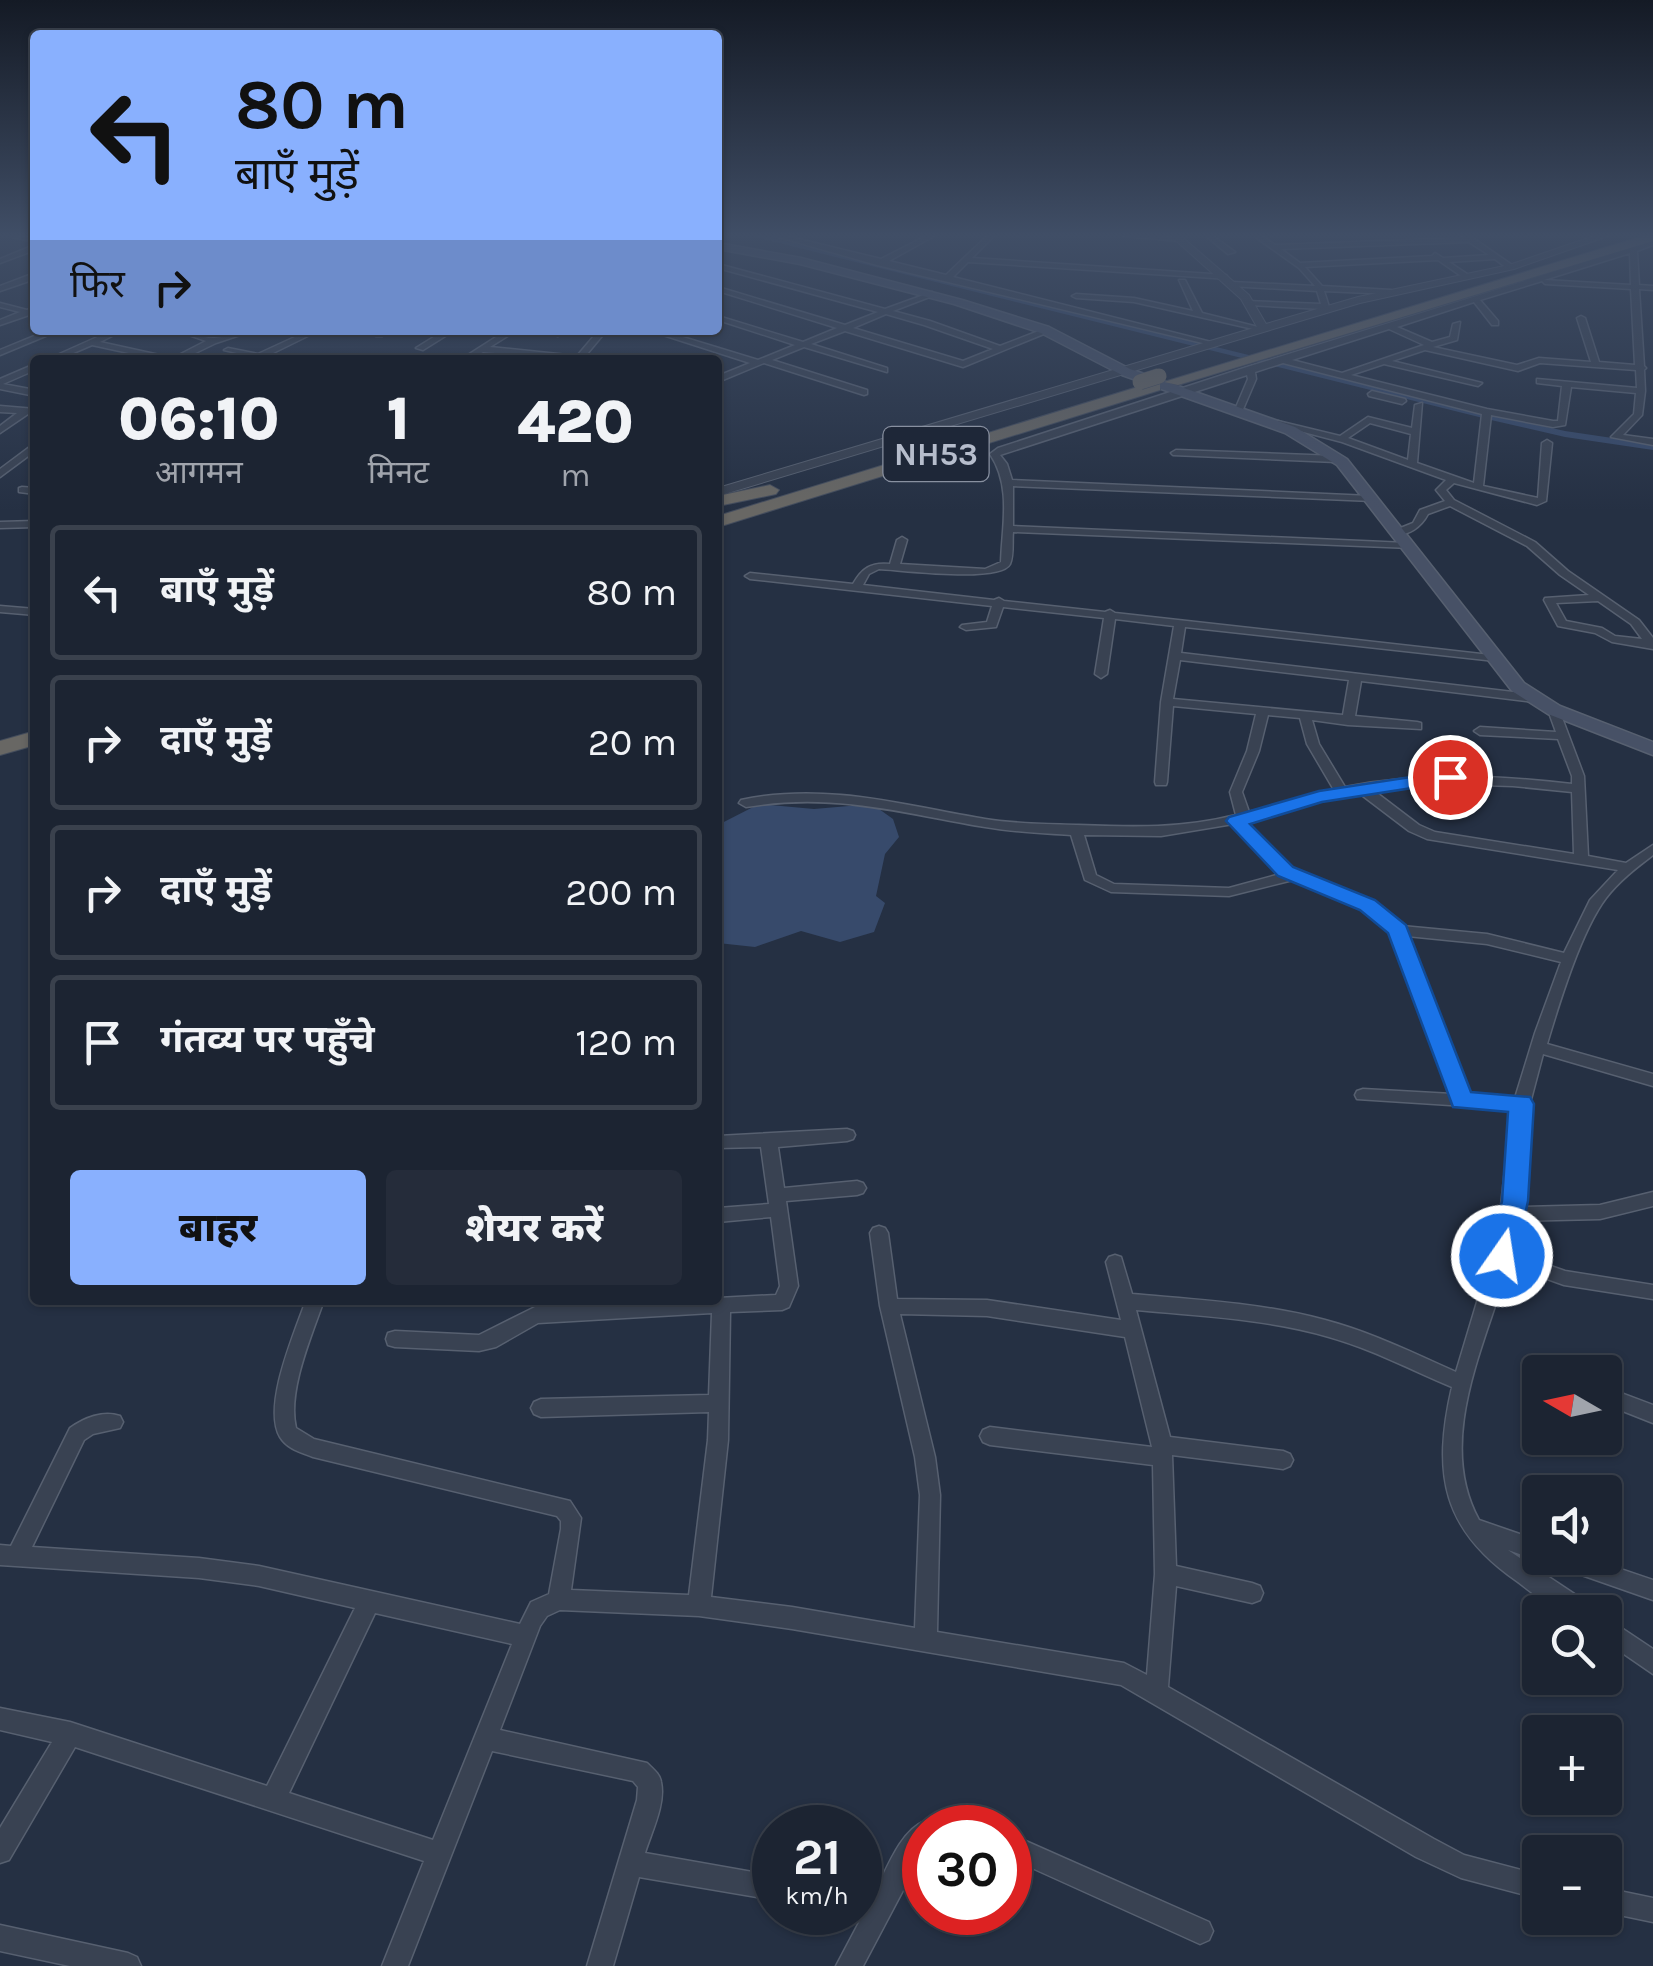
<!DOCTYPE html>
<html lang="hi">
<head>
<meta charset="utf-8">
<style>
  body { margin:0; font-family:Karla,"Noto Sans Devanagari",sans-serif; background:#252c3a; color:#f1f3f6; height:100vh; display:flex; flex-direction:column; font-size:38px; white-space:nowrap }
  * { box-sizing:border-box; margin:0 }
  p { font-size:32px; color:#a0a4ac }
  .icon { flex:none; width:55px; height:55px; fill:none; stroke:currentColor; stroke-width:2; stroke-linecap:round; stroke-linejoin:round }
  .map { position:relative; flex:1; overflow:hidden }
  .sheet { position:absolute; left:30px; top:355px; width:692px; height:950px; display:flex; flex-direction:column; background:#1c2432; border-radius:10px; box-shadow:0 2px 8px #0004,0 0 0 2px #3a414d }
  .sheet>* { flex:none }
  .hud { position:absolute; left:30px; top:30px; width:692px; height:305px; border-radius:10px; box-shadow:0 2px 8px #0004,0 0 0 2px #3a414d; background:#89b0fe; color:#111; overflow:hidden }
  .needle { width:65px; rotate:279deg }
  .tools { position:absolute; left:1522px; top:1355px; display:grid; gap:20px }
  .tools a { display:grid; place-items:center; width:100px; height:100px; border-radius:10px; background:#1c2432; box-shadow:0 2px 8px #0004,0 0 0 2px #3a414d; font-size:50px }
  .speed { position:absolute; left:752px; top:1805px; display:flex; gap:20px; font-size:50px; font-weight:700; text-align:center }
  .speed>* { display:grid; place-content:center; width:130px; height:130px; border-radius:50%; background:#1c2432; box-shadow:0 2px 8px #0004,0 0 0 2px #3a414d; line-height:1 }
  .speed small { font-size:25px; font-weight:400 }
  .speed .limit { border:15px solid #d22; background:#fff; color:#111 }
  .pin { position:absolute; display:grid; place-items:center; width:85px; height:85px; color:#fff; margin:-42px; border:5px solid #fff; border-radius:50%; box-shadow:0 2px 10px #0007 }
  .me { position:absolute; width:110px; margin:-55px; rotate:13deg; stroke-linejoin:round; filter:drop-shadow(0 0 8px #0008) }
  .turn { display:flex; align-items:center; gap:35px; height:210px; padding:0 40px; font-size:45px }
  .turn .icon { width:130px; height:130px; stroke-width:2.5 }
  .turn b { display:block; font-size:70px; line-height:85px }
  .then { display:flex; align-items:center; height:95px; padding:0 40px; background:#0003; gap:20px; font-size:38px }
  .eta { display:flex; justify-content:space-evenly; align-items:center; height:170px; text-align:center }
  .eta b { font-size:60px; font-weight:800; line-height:70px }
  .cta { display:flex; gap:20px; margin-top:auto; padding:20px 40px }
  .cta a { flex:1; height:115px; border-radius:10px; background:#89b0fe; color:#111; font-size:40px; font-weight:800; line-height:115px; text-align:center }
  .cta a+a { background:#252c3a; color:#f1f3f6 }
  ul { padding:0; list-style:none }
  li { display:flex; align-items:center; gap:30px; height:135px; margin:0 20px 15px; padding:0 20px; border:5px solid #3a414d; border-radius:10px }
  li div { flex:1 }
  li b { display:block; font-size:38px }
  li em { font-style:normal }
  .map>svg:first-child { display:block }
  .water { fill:#374a6b }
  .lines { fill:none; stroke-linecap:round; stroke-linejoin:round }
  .canal { fill:#374a6b; fill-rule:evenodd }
  .minor-casing { stroke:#576070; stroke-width:3 }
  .tertiary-casing { stroke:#576070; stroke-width:2 }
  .secondary-casing { stroke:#576070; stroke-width:3 }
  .trunk-casing { stroke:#444d5d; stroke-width:2 }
  .minor { fill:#394252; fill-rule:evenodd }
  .tertiary { fill:#394252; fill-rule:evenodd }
  .secondary { fill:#475166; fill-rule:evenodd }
  .trunk { fill:#686764; fill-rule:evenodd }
  .trunk-bridge-casing { stroke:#444d5d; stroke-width:16; stroke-linecap:butt }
  .trunk-bridge { stroke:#686764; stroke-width:15 }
  .route { fill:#1a73e8; stroke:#114b97; stroke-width:2.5 }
  .labels { text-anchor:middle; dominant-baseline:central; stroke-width:10; stroke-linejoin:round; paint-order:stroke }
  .shield { fill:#1e2738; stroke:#8890a0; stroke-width:2.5 }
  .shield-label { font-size:32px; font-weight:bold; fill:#b6bdcc }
</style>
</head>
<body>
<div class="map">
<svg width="1653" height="1966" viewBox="0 0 1653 1966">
  <rect width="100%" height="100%" fill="#253043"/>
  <path class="water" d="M759 804 814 809 872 804 893 819 899 837 885 854 876 896 885 903 874 932 840 942 801 931 755 947 718 943V825Z"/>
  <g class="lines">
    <path class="canal" d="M751 236H765L1489 414 1565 431 1653 444V450L1565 437 1491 420Z"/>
    <g class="minor-casing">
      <path id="minor" d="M11 236 35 238V242L12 237Z
        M775 236H786L881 259 926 236H934L889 261 946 275 987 236H994L972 258 1226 275 1229 279 968 262 953 277 1219 344 1215 346 877 265Z
        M1123 236H1162L1183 239 1179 241Z
        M1206 236H1213L1235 252 1228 254Z
        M1254 236H1262L1275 245 1464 238 1462 236H1470L1515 267 1508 269 1495 259 1449 262 1467 274 1464 278 1438 260 1305 267 1322 286 1391 290 1395 292 1391 294 1324 291 1330 310 1326 312 1322 309 1249 305 1246 301 1321 304 1317 291 1229 286 1232 282 1315 286 1299 268ZM1469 242 1489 255 1443 258 1435 253 1432 256 1300 263 1281 249Z
        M1653 241V245L1637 251 1639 285 1653 286V290L1639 289 1644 366 1646 368 1644 370 1645 391 1642 415 1623 435 1653 439V445L1611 437 1634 414 1636 393 1571 387 1565 425 1553 427 1491 415 1483 486 1538 498 1542 443 1547 440 1552 443 1546 501 1537 505 1454 483 1446 490 1454 500 1535 542 1568 571 1639 620 1653 638V649L1612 642 1595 633 1558 626 1544 600 1545 598 1589 595 1560 575 1527 546 1450 506 1428 514C1421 527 1409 536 1393 535V531L1413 523 1420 510 1445 501 1436 490 1446 480 1342 442 1273 424 1278 421 1340 436 1368 417 1412 428 1415 405 1422 403 1417 463 1474 483 1482 414 1283 363 1255 372 1256 379 1241 414 1234 412 1248 379 1247 375 1000 455 1007 464 1012 480 1370 496 1373 497V501L1013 486V526L1407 543 1412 546 1411 548 1013 532C1012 541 1014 556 1010 564 1000 583 901 570 879 569L869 574 863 585 994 600 999 598 1004 601 1105 612 1110 610 1115 613 1499 656 1501 658 1495 661 1185 627 1181 653 1539 695V701L1535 702 1361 681 1355 716 1417 722 1421 723V729L1348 725 1312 720 1319 744 1345 787C1420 772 1496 775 1572 784V776L1558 739 1480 735 1474 731 1480 727 1556 732 1548 710 1550 707H1558L1584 776 1588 856 1626 863 1653 845V855C1636 868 1619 881 1606 898 1581 931 1559 1004 1547 1044L1653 1074V1086L1543 1054 1529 1107 1519 1207 1600 1205 1653 1192V1206L1600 1219 1518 1221 1511 1252 1565 1271 1653 1285V1299L1564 1285 1508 1265C1486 1344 1435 1440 1479 1520L1540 1541V1558H1548L1540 1561 1508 1550 1591 1605 1594 1612C1584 1612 1572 1615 1563 1611 1548 1606 1531 1592 1518 1582 1442 1530 1432 1474 1452 1387 1411 1370 1372 1349 1329 1337 1267 1319 1201 1316 1136 1310L1170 1437 1283 1451 1290 1454 1293 1460 1290 1466 1283 1469 1172 1455 1176 1566 1252 1583 1260 1586 1263 1593 1260 1600 1252 1603 1176 1586 1168 1687 1434 1839 1464 1855 1540 1875V1899L1461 1878 1416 1857 1121 1685 792 1629 699 1616 560 1610 547 1616 540 1626 500 1730 647 1763C653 1769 660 1774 661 1782 666 1804 651 1833 645 1853L775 1876V1900L639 1877 613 1966H587L637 1800 638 1787 633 1781 492 1751 408 1966H382L424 1861 75 1747 9 1860 0 1863V1828L52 1742 0 1730V1708L70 1722 267 1786 355 1608 259 1586 199 1578 0 1565V1545L11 1546 70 1428C84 1418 103 1410 120 1416L123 1422 120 1428 93 1434 84 1440 32 1547 199 1558 259 1566 520 1624 531 1602 549 1594 561 1529V1521L557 1516 313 1457C301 1452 287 1449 280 1437 262 1406 295 1332 306 1300H324C312 1335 287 1391 296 1428L314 1439 570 1501 581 1518 571 1590 689 1595 708 1440 709 1412 541 1417 534 1414 531 1408 534 1402 541 1399 709 1395 712 1313 538 1323 496 1347 479 1351 395 1347 388 1345 386 1339 388 1333 395 1331 479 1335 535 1307 718 1300V1298L776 1295 780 1286 771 1217 718 1222V1208L769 1204 761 1147 718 1148V1136L847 1129 853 1131 855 1135 853 1139 847 1141 778 1147 784 1188 857 1181 863 1183 866 1188 863 1193 857 1195 786 1201 798 1286 789 1307 782 1310 730 1312 728 1440 711 1597 792 1607 915 1628 920 1495 915 1457 880 1306 870 1233 873 1228 879 1226 885 1228 888 1233 897 1299 987 1300 1121 1320 1106 1262 1109 1257 1115 1255 1121 1257 1132 1294C1197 1300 1262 1303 1325 1320 1371 1332 1413 1353 1456 1372L1498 1232 1512 1109 1357 1099 1355 1095 1357 1091 1363 1089 1452 1094 1392 932 1363 908 1293 880 1229 896 1111 892 1085 880 1071 835C1042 833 1014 832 985 827 900 813 834 792 746 807L739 803 741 800C825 782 903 805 985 819 1015 824 1046 824 1076 825 1132 827 1181 829 1236 815L1230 792 1247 751 1256 714 1173 706 1167 782 1166 785H1156L1155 782 1161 702 1174 626 1115 619 1107 674 1101 678 1095 674 1104 618 1003 607 996 627 966 630 960 627 962 625 987 622 992 606 750 579 745 576 750 573 853 584C862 568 871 562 890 564L897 540 902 537 907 540 900 564 985 569 1001 562C1002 526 1012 487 990 454L998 448 1247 367ZM1630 253 1631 285 1544 280ZM1542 281 1545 284 1631 289 1635 365 1599 362 1585 318 1581 316 1577 318 1591 362 1539 358 1517 365 1433 347 1457 340 1460 322 1453 324 1450 337 1432 342 1397 327 1474 302 1492 325H1498V321L1480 300ZM1389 329 1424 345 1342 373 1292 360ZM1425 350 1518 371 1540 363 1636 370 1637 388 1537 379V383L1562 386 1558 421H1553L1487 409 1351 375 1384 364 1478 386 1482 383 1392 361ZM1370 423 1411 434 1408 460 1348 438ZM1598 601 1631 624 1642 639 1615 636 1602 628 1566 621 1556 603ZM1180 660 1349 680 1343 715 1173 699ZM1268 715 1300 718 1307 744 1334 790 1249 812 1242 792 1259 751ZM1448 784 1513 786 1572 792 1574 854 1435 832 1419 825 1373 790ZM1359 793 1409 831 1427 839 1618 870 1590 900 1564 953 1487 934 1402 926 1373 902 1291 869 1246 823 1318 801ZM1233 824 1280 874 1229 888 1114 884 1096 875 1084 835 1161 836ZM1407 936 1487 944 1561 962 1535 1033 1515 1098 1468 1095ZM900 1314 987 1316 1125 1337 1152 1447 990 1427 983 1430 980 1436 983 1442 990 1445 1153 1465 1155 1574 1147 1675 1124 1663 937 1632 940 1495 935 1457ZM375 1613 512 1644 433 1840 289 1793Z
        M32 246H35V250L0 263V259Z
        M718 264 885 309 932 292V296L893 311 930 321 1000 346 1044 329 1051 331 963 367 845 331 811 344 887 368V372L804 347 772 360 867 390V394L864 395 764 363 718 382V376L750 363 663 335V331L758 360 795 345 718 320V316L803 342 837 328 718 291V287L845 325 878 312 718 268ZM886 314 924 325 993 349 963 361 853 328Z
        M32 274H35V279L0 291V286Z
        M1179 280H1185L1202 313 1266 329 1262 331 1134 302 1076 298 1072 296 1076 294 1134 298 1193 311Z
        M0 303 27 310 35 307V313L0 325V320L20 312 0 307Z
        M49 330H60L0 355V350Z
        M113 330H124L100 342 173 358 206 341 175 330C189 330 202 339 215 338 229 337 241 330 255 330L216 343 181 360H161L92 345 57 360H46Z
        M310 330H320L267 356 269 358 267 360 224 350 228 348 258 354Z
        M381 330H391L382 336H376V332Z
        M445 330H455L423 350 416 348Z
        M507 330H517L490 347 577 356 599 330H607L582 360 483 352 470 360H460Z
        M536 330H551L562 334 558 336Z
        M641 356 651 358 652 360H638V356Z
        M35 364V370L3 384 35 390V396L0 389V379Z
        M1372 391 1405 399 1406 401 1402 404 1369 396 1368 394Z
        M0 406 35 409V415L28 414 0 433V426L17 413 0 412Z
        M35 443V451L0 477V469Z
        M1176 450 1336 456 1341 459 1336 462 1173 455 1171 453Z
        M22 487 35 488V494L19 492V488Z
        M35 521V527L0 528V522Z
        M0 606 35 609V615L0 612Z
        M1605 1387 1653 1405V1423L1605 1404Z
        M1549 1558H1588L1653 1580V1600L1553 1565Z
        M1605 1617 1653 1649V1674L1605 1641Z
        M946 1816 964 1819 967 1828H925V1852L918 1862 863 1966H836L863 1915 855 1912H860V1890L875 1892C887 1869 900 1831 925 1821L934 1827 937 1819Z
        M1010 1834 1209 1922 1213 1931 1209 1940 1200 1944 1010 1858Z
        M1605 1888 1653 1898V1922L1605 1912Z
        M0 1925 128 1953 137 1957 141 1966H70L0 1951Z"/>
    </g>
    <g class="tertiary-casing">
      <path id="tertiary" d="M1171 236H1181L1249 295 1266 324 1358 297 1509 265 1594 236H1608L1514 269 1360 303 718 496V488L1257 327 1241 299Z"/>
    </g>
    <g class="secondary-casing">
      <path id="secondary" d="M718 243 801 258 962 300 1049 327 1130 369 1295 427 1347 459 1524 683 1560 706 1653 742V755L1548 714 1512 691 1337 465 1285 433 1122 375 1041 333 954 304 800 264 718 249Z"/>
    </g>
    <g class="trunk-casing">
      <path id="trunk" d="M1643 236H1653V241L1178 385 1164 382Z
        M1154 382 1160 384V390L718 527V516Z
        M770 485 779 490 776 494 718 506V496Z
        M35 731V745L0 755V741Z"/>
    </g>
    <use href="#minor" class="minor"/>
    <use href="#tertiary" class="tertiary"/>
    <use href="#secondary" class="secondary"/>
    <use href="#trunk" class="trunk"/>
    <g class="trunk-bridge-casing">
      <path id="trunk-bridge" d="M1140 382 1159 376"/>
    </g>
    <use href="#trunk-bridge" class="trunk-bridge"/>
  </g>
  <linearGradient id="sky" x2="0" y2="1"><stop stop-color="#141a25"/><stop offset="0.46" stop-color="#404e66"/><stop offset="1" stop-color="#404e66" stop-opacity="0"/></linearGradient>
  <rect width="1653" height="511" fill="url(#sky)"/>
  <path class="route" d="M1450 771 1460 777 1457 781 1322 802 1250 824 1293 867 1375 900 1406 925 1471 1092 1530 1097 1534 1104 1528 1201 1516 1256 1512 1264 1502 1267 1492 1264 1488 1256 1502 1201 1508 1112 1453 1107 1388 933 1360 910 1278 876 1226 821 1229 817 1319 791Z"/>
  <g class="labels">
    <rect class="shield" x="883.5" y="427" width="105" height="54" rx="8"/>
    <g class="shield-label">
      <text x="936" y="454">NH53</text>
    </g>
  </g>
</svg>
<div class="tools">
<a><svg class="needle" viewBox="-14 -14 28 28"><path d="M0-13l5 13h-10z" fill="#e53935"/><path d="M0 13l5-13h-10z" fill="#a0a4ac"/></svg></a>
<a><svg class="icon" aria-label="sound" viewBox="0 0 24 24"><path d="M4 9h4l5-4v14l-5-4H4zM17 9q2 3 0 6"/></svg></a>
<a><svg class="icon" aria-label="search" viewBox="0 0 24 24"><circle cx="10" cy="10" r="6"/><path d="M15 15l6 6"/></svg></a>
<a>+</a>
<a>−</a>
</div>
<div class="speed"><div>21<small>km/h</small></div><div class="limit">30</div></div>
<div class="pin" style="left:1450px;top:777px;background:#d93025"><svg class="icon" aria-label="arrive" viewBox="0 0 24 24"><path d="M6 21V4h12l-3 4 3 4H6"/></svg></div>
<svg class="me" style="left:1502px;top:1256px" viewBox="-20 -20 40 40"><circle r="17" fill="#1a73e8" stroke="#fff" stroke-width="3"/><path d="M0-11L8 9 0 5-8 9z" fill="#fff"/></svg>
<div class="hud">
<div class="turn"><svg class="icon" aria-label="left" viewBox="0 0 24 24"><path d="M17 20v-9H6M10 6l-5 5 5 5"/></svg><div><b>80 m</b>बाएँ मुड़ें</div></div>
<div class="then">फिर<svg class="icon" aria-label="right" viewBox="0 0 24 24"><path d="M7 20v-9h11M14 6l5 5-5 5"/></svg></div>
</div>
<section class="sheet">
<div class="eta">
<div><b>06:10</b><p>आगमन</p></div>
<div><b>1</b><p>मिनट</p></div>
<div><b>420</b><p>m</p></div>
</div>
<ul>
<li><svg class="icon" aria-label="left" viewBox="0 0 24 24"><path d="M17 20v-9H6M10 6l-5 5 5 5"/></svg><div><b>बाएँ मुड़ें</b></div><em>80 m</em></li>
<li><svg class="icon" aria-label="right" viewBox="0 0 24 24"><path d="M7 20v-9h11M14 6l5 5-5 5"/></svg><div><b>दाएँ मुड़ें</b></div><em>20 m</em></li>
<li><svg class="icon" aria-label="right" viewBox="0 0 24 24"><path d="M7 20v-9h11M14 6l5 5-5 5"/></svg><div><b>दाएँ मुड़ें</b></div><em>200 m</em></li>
<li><svg class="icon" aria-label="arrive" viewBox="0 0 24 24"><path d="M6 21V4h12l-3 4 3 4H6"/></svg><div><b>गंतव्य पर पहुँचे</b></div><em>120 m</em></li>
</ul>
<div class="cta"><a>बाहर</a><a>शेयर करें</a></div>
</section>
</div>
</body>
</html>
